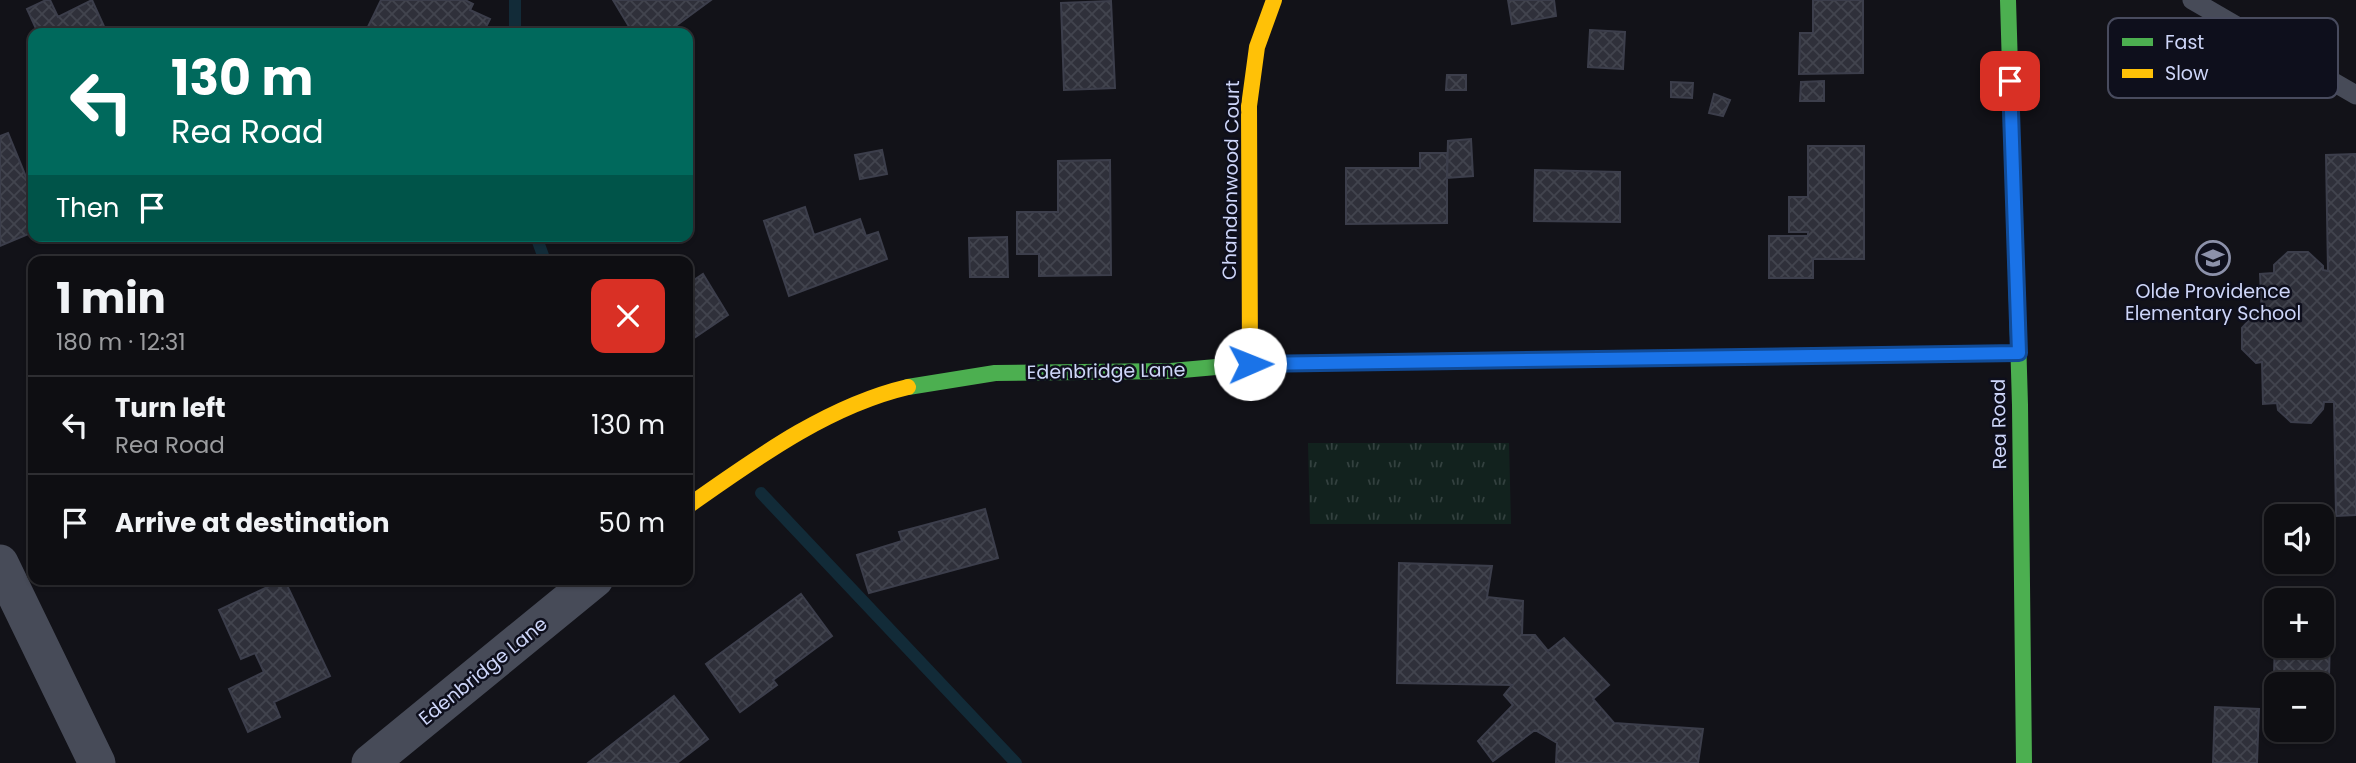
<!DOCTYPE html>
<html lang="en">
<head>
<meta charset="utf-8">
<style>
  body { margin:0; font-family:Poppins,sans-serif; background:#17171b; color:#f1f3f6; height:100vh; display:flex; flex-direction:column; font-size:26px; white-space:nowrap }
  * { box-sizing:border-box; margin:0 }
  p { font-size:23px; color:#9b9c9f }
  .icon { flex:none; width:38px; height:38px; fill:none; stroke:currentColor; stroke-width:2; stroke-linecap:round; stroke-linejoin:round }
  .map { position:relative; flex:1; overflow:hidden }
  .side { position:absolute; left:28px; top:256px; width:665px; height:329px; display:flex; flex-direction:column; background:#0e0e12; border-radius:14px; box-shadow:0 2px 5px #0004,0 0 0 2px #2e2e32 }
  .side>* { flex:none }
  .banner { position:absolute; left:28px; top:28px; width:665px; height:214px; border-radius:14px; box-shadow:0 2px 5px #0004,0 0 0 2px #2e2e32; background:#00695c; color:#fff; overflow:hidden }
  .fabs { position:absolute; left:2264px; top:504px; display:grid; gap:14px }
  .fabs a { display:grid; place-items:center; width:70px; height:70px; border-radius:14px; background:#0e0e12; box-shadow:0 2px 5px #0004,0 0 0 2px #2e2e32; font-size:35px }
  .pin { position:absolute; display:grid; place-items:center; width:60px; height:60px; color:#fff; margin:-30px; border-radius:14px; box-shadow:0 4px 10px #0006 }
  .me { position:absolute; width:77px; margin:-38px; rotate:89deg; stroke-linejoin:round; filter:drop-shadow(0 0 5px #0008) }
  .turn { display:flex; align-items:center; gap:24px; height:147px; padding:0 28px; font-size:32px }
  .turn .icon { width:91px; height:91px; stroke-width:2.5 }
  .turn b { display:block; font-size:49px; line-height:60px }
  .then { display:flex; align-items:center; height:66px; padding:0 28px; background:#0003; gap:14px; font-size:26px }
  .round { display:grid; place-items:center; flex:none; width:74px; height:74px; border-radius:14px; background:#17171b }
  .headline { display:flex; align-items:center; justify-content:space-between; height:119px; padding:0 28px }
  h1 { font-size:42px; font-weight:700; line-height:52px }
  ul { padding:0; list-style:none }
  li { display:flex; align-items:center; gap:21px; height:98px; padding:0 28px; border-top:2px solid #2e2e32 }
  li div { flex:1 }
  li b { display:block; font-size:26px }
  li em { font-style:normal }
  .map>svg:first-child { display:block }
  .grass { fill:url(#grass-tufts) }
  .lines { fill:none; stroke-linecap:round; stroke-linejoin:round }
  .stream { stroke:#122b38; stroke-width:12 }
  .building { fill:url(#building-cross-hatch); stroke:#3c3e4b; stroke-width:2 }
  .lane { stroke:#474b58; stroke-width:19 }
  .street { stroke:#474b58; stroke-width:37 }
  .fast { stroke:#4caf50; stroke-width:16 }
  .slow { stroke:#ffc107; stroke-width:16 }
  .route-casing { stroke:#114b97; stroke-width:18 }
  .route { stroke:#1a73e8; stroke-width:12 }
  .labels { text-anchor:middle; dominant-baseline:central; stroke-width:5; stroke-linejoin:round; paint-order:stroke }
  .street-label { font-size:19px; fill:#ced6f9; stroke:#0e0f1c }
  .poi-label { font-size:19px; fill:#ced6f9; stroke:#0e0f1c }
  .key { fill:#0e0f1c; stroke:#484b5e; stroke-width:2 }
  .key-label { font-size:19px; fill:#ced6f9 }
</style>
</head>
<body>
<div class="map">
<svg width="2356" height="763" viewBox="0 0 2356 763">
  <defs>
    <pattern id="grass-tufts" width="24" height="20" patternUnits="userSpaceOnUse" patternTransform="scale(1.75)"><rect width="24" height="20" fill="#12221e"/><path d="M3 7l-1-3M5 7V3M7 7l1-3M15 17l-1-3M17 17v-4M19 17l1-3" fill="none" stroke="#33413f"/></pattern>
    <pattern id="building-cross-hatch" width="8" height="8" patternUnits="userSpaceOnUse" patternTransform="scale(1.75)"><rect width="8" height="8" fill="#2f303a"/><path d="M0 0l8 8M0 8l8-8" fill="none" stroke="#42444e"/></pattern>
  </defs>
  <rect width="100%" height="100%" fill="#121218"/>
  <path class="grass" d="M1308 443H1509L1511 524H1310Z"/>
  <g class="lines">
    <path class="stream" d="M515 0V33
      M536 236 545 261
      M761 493 1016 763"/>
  </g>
  <path class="building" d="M46 0H50L58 17 92 0 107 33H38L27 9Z
    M381 0H465L473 4 470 10 490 19 483 33H365Z
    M613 0H711L666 33H633Z
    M1508 0H1554L1556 16 1512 24Z
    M1813 0H1863V73L1799 74 1800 33H1813Z
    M1111 1 1115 88 1064 90 1061 3Z
    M1590 30 1625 32 1623 69 1588 67Z
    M1447 75H1466V90H1446Z
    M1824 81V101H1800L1801 82Z
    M1671 82 1693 83 1692 98 1671 97Z
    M1714 94 1730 100 1723 116 1709 113Z
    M8 133 33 194V232L0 246V136Z
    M1471 139 1473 176 1447 178 1448 141Z
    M1808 146H1864V259H1813V278H1769V236H1808V232H1789V197H1808Z
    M882 150 887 174 860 179 855 155Z
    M1420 153H1447V223L1346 224V168H1420Z
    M2356 154V515L2336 516 2334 402H2324L2323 409 2311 423 2291 422 2278 410 2277 403 2263 404 2262 362 2256 363 2242 349V328L2254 315H2262L2260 274 2274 273V265L2288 252H2308L2323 266V270L2328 271 2326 155Z
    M1110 160 1111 275 1039 276V254H1017V212H1058V161Z
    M1535 170 1620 172V222L1534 221Z
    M805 207 814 235 860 219 866 236 878 232 887 259 789 296 764 221Z
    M1007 237 1008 277H970L969 238Z
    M703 274 728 315 688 342V284Z
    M985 509 998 558 869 593 857 555 902 541 899 532Z
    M1399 563 1492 566 1487 597 1523 601 1522 635H1535L1548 651 1564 638 1609 685 1593 699 1614 723 1703 729 1698 763H1556L1557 743 1535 730 1493 761 1478 741 1513 705 1504 695 1512 685 1397 683Z
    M284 579 330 676 274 702 280 717 248 732 229 689 264 672 255 653 241 659 219 610Z
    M801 594 832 636 773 680 777 685 740 712 706 664Z
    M2275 634 2277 646H2322V636H2330L2329 678 2274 677Z
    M2273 695H2277V730H2322V695H2328V737H2273Z
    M674 696 708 739 677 763H588Z
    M2215 707 2259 709 2257 763H2213Z"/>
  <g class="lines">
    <path class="lane" d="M2192 0 2356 95"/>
    <path class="street" d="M0 563 97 763
      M370 763 595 579"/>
    <path class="fast" d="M2008 0 2020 405 2024 763
      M908 387 995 373 1171 371 1250 364 1882 355"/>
    <path class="slow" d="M1882 355 2019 353
      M1250 364 1249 106 1257 47 1274 0
      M688 506C755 459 827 406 908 387"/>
  </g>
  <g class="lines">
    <g class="route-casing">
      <path id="route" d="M1250 364 2019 353 2010 81"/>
    </g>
    <use href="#route" class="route"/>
  </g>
  <defs>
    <g id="school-ring" transform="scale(1.75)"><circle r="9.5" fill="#0e0f1c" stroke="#8c91aa" stroke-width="1.5"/><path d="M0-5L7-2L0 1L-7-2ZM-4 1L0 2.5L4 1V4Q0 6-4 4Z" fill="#8c91aa"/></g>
  </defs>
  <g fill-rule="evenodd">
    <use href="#school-ring" x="2213" y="258"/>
  </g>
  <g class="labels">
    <g class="street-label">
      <text transform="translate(1231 180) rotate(-89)">Chandonwood Court</text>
      <text transform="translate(1106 371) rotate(-1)">Edenbridge Lane</text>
      <text transform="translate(1999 424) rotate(-91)">Rea Road</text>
      <text transform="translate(483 671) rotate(-39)">Edenbridge Lane</text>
    </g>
    <g class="poi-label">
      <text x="2213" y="291">Olde Providence<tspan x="2213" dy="22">Elementary School</tspan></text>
    </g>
  </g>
  <rect x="2108" y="18" width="230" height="80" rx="10" class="key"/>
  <rect x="2122" y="38" width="31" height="8" fill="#4caf50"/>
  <rect x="2122" y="69" width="31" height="9" fill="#ffc107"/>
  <g class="key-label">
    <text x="2165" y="49">Fast</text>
    <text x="2165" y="80">Slow</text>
  </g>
</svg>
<div class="fabs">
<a><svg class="icon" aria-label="sound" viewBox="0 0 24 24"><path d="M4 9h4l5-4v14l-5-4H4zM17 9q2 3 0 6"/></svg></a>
<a>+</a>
<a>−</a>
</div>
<div class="pin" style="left:2010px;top:81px;background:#d93025"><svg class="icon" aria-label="arrive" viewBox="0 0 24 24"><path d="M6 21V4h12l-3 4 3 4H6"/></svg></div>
<svg class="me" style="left:1250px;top:364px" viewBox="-20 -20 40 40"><circle r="19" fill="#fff"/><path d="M0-13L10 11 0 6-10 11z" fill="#1a73e8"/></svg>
<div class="banner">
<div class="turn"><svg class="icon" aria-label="left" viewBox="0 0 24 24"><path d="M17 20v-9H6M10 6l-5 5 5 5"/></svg><div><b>130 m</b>Rea Road</div></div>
<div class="then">Then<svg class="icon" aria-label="arrive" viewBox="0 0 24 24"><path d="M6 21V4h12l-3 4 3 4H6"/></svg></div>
</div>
<section class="side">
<div class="headline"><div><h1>1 min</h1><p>180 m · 12:31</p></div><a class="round" style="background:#d93025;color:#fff"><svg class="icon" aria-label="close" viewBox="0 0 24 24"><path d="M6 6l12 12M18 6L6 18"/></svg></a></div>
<ul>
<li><svg class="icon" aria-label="left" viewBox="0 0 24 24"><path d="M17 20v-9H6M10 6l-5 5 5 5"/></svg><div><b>Turn left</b><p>Rea Road</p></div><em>130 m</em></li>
<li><svg class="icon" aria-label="arrive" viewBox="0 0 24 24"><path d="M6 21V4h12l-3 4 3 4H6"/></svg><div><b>Arrive at destination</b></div><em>50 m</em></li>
</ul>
</section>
</div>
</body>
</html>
